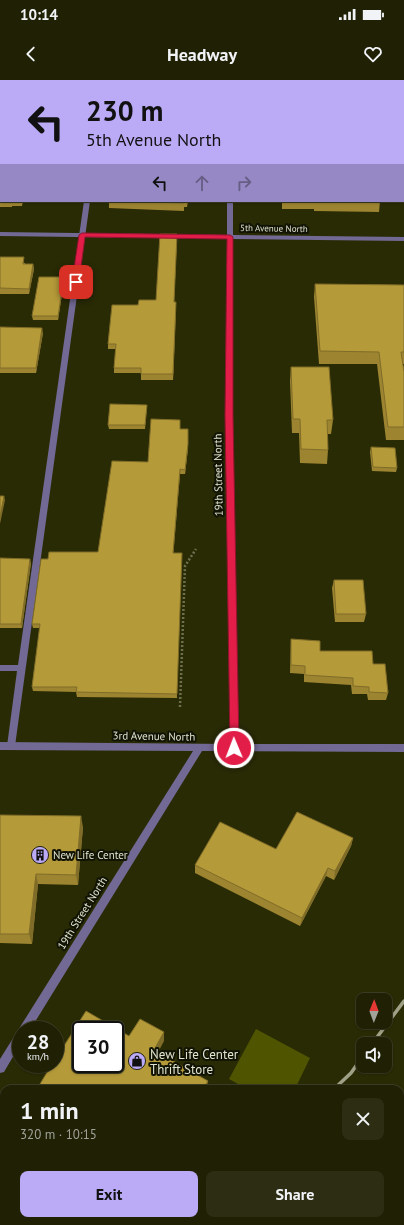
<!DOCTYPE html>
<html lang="en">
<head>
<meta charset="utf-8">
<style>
  body { margin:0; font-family:"PT Sans",sans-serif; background:#2c2d13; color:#f1f3f6; height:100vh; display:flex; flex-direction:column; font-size:15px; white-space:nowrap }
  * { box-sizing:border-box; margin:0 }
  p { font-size:13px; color:#a1a39a }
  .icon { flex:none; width:22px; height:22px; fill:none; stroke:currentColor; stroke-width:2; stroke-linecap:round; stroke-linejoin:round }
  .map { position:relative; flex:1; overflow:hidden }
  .panel { position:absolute; left:0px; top:1005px; width:404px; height:140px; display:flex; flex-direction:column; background:#1f2004; border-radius:12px 12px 0 0; box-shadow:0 1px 3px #0004,0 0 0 1px #3c3e26 }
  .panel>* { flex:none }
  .hud { position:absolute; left:0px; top:0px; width:404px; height:122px; box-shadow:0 1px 3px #0004,0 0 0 1px #3c3e26; background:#bbaaf6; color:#111; overflow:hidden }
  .needle { width:26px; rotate:1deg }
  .buttons { position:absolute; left:356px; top:913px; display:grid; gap:8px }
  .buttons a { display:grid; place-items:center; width:36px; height:36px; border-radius:8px; background:#1f2004; box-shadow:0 1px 3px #0004,0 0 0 1px #3c3e26; font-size:20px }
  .speed { position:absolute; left:12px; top:941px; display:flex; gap:8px; font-size:20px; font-weight:700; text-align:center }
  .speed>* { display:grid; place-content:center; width:52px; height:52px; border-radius:50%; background:#1f2004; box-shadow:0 1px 3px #0004,0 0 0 1px #3c3e26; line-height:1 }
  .speed small { font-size:10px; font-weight:400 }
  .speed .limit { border:2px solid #111; border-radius:6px; background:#fff; color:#111 }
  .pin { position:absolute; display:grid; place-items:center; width:34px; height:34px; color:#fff; margin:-17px; border-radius:8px; box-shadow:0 2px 6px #0006 }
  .me { position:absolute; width:44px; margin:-22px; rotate:359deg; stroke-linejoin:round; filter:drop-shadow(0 0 3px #0008) }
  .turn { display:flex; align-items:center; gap:14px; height:84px; padding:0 20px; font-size:18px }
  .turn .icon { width:52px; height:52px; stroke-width:2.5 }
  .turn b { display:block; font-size:28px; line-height:34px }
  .lanes { display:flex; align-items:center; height:38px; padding:0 20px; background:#0003; justify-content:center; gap:20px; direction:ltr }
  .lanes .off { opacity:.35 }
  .round { display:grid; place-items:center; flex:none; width:42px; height:42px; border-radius:8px; background:#2c2d13 }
  .overview { display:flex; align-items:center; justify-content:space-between; height:68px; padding:0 20px }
  h1 { font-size:24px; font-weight:800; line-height:30px }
  .action { display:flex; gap:8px; margin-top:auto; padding:8px 20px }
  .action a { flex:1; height:46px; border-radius:8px; background:#bbaaf6; color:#111; font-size:16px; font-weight:800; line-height:46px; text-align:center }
  .action a+a { background:#2c2d13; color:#f1f3f6 }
  .status { display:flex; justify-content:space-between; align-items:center; height:28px; padding:0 20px; background:#1f2004; direction:ltr }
  .status svg { height:11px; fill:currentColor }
  header { display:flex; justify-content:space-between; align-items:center; height:52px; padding:0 20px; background:#1f2004; font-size:18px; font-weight:800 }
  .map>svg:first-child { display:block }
  .green { fill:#4f5400 }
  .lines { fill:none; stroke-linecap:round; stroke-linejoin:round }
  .path { stroke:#6d6f4f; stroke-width:2.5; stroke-dasharray:2 2; stroke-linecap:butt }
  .service { fill:#726994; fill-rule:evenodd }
  .minor { fill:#726994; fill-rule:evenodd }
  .rail { stroke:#9fa186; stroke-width:3.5 }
  .wall { fill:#9c8431 }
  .shaded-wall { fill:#7f6c28 }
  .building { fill:#b59a39; stroke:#7f6c28; fill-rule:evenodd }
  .route { fill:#e11d48; stroke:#92132f }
  .labels { text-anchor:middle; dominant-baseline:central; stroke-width:4; stroke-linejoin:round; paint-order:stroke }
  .far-street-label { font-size:9px; fill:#e0e3ce; stroke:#111304 }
  .street-label { font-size:11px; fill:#e0e3ce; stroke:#111304 }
  .poi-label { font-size:11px; fill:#e0e3ce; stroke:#111304; text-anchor:start }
  .near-poi-label { font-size:13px; fill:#e0e3ce; stroke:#111304; text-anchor:start }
</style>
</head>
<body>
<div class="status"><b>10:14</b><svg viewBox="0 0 49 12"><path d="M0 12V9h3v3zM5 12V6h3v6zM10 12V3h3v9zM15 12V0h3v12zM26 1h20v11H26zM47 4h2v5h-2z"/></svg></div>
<header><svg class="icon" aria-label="back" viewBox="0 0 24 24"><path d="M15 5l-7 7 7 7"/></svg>Headway<svg class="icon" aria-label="heart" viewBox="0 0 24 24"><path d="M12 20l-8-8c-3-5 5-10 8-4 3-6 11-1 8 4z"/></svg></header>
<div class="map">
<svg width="404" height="1145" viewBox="0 0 404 1145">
  <rect width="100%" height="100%" fill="#292b05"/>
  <path class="green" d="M256 949 310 978 295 1009H247L229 999Z"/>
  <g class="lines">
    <path class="path" d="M180 627 185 486 196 469"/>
    <path class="service" d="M384 0H388V1H384Z
      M403 96 404 97V106L403 105Z
      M84 121H90L15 666 14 669 11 670 8 669 7 666 17 591H0V585H18Z"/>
    <path class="minor" d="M229 0H233V1H229Z
      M227 121H233V155L404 157V161L233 159 232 335 239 664H404V672L202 671 30 950H21V963L4 992 0 993V979L193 671 0 670V662L231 664 226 335 227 159 0 156V152L227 155Z"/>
    <path class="rail" d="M372 964 404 921
      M334 1009 351 993 363 976
      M161 1145 167 1141"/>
  </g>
  <path class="wall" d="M0 60 1 121H23L22 126H12V127H0Z
    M109 121H188L187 127H184V131L109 128Z
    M282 121H380L379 132 314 131V129H282Z
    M177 160 174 222H176V227L173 300H141V293H114V288L116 269H108V264L138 225 156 220Z
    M0 177 25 183V184H33L34 189 29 214H0Z
    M64 201 58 240H33L32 236Z
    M315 204 404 205V284H403L404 292V360H386L377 284H319L314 217Z
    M0 247 43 253 36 293H0Z
    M291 287 333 340 331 354H328V370L327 384 300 383 299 353H292L290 301Z
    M147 325 145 349H109L108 345Z
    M180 349 188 368 185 394H180L173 473 177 618 77 617 76 612 33 611 32 607 40 548H33L32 544 48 479 98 472 148 382Z
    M371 367 397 388 396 392 372 391 370 372Z
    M0 478 31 483 22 548H0Z
    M334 500 366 534 364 542H335L332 508Z
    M291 559 320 571 373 584 388 613 386 620H368L367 614H352L351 605 304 602V594L290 593Z
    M0 735 83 747 78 805 38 804 32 864 0 863Z
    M353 758 351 766 334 800 326 796 300 846 195 793V785L276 769Z"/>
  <path class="shaded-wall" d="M33 184 34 189 29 214V209Z
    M64 197V201L58 240V236Z
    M176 222V227L173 300V294Z
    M42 248 43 253 36 293V288Z
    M188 349V368L185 394V390Z
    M180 389V394L173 478V473Z
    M4 416 5 420 0 444V437Z
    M30 479 31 483 22 548 21 544Z
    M81 736 83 747 78 805 76 795Z
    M353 758 351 766 334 800 335 791Z
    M328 788 326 796 300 846 302 838Z
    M36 794 38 804 32 864 29 854Z
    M164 952V961L155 978 154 970Z
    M208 1001 207 1009H203Z
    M20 1141H27L25 1145H18Z"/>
  <path class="building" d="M16 0H45V1H16Z
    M131 0H182V1H131Z
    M277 0H367V1H277Z
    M1 56V121H0V60Z
    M115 121H184V123Z
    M160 154H177L174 222H176L173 294H141V288H114L116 264H108L112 225H138L139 220H156Z
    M0 177H24L23 184H33L29 209 0 208Z
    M39 197H64L58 236H32Z
    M315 204 404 205V272H401L404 292V347H388L379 272 320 271Z
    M0 247 42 248 36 288H0Z
    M291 287H329L333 340H327L328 370 301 369 300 339H293Z
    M110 324 147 325 145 345H108Z
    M151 339 180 340V349H188V364L185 390 180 389 173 473H182L177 614 76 612 77 607H32L40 544H32L41 479H48L49 472H98L112 381 148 382Z
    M371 367 395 368 397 388 373 387Z
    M0 416H4L0 437Z
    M0 478 30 479 21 544H0Z
    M334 500H363L366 534H336Z
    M291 559 320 561V571H372L373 584H385L388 613 369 612V607L353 606V598L305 595V586L291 585Z
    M297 732 353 758 335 791 328 788 302 838 195 785 220 742 276 769Z
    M0 735 81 736 76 795 36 794 29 854H0Z
    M86 931 129 956 140 939 164 952 154 970 208 1001 203 1009H37L52 984H55V980ZM81 950H115V984H81Z
    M4 1072V1141H20L18 1145H0V1078Z"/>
  <path class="route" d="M82 153 230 155 233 157V335L239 668 238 671 234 672 231 671 230 668 225 335 227 159 85 157 79 202 76 204 72 202 79 155Z"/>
  <defs>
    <g id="building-disc" transform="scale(0.9)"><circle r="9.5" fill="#bbaaf6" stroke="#111304"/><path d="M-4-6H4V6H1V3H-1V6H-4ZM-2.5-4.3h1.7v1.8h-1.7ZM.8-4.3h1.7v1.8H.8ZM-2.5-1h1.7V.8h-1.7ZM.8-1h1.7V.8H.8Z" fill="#111"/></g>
    <g id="shop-disc" transform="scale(0.9)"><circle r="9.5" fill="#bbaaf6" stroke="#111304"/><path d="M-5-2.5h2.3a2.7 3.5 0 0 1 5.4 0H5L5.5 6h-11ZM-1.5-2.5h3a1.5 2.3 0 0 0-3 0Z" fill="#111"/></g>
  </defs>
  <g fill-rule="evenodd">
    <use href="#building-disc" x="40" y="775"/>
    <use href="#shop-disc" x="137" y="981"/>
  </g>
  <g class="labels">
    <g class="far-street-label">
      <text transform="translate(274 148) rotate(1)">5th Avenue North</text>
    </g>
    <g class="street-label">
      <text transform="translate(218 395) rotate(-91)">19th Street North</text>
      <text transform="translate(154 656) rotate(1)">3rd Avenue North</text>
      <text transform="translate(82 833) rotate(-58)">19th Street North</text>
    </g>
    <g class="poi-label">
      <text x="53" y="775">New Life Center</text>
    </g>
    <g class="near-poi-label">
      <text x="150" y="974">New Life Center<tspan x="150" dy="15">Thrift Store</tspan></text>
    </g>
  </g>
</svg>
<div class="buttons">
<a><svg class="needle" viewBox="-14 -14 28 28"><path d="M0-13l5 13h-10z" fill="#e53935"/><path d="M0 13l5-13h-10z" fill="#a1a39a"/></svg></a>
<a><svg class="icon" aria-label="sound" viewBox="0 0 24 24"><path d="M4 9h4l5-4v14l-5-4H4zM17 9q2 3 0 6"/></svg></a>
</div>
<div class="speed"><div>28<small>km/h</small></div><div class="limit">30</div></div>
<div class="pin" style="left:76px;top:202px;background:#d93025"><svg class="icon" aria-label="arrive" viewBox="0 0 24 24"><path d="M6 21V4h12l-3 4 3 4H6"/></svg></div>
<svg class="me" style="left:234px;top:668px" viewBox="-20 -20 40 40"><circle r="17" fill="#e11d48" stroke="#fff" stroke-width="3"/><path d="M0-11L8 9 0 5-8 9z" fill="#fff"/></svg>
<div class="hud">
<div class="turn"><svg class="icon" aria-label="left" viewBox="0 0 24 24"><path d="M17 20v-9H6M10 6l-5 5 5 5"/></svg><div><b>230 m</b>5th Avenue North</div></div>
<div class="lanes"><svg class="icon" aria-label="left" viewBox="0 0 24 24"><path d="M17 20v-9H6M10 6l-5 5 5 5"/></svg><svg class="icon off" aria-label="ahead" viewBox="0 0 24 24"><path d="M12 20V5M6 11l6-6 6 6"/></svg><svg class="icon off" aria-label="right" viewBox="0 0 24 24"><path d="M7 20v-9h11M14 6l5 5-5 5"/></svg></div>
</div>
<section class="panel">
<div class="overview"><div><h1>1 min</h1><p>320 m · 10:15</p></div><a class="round"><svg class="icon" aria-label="close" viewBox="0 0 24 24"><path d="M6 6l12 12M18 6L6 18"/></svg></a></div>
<div class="action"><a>Exit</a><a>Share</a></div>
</section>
</div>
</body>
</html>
